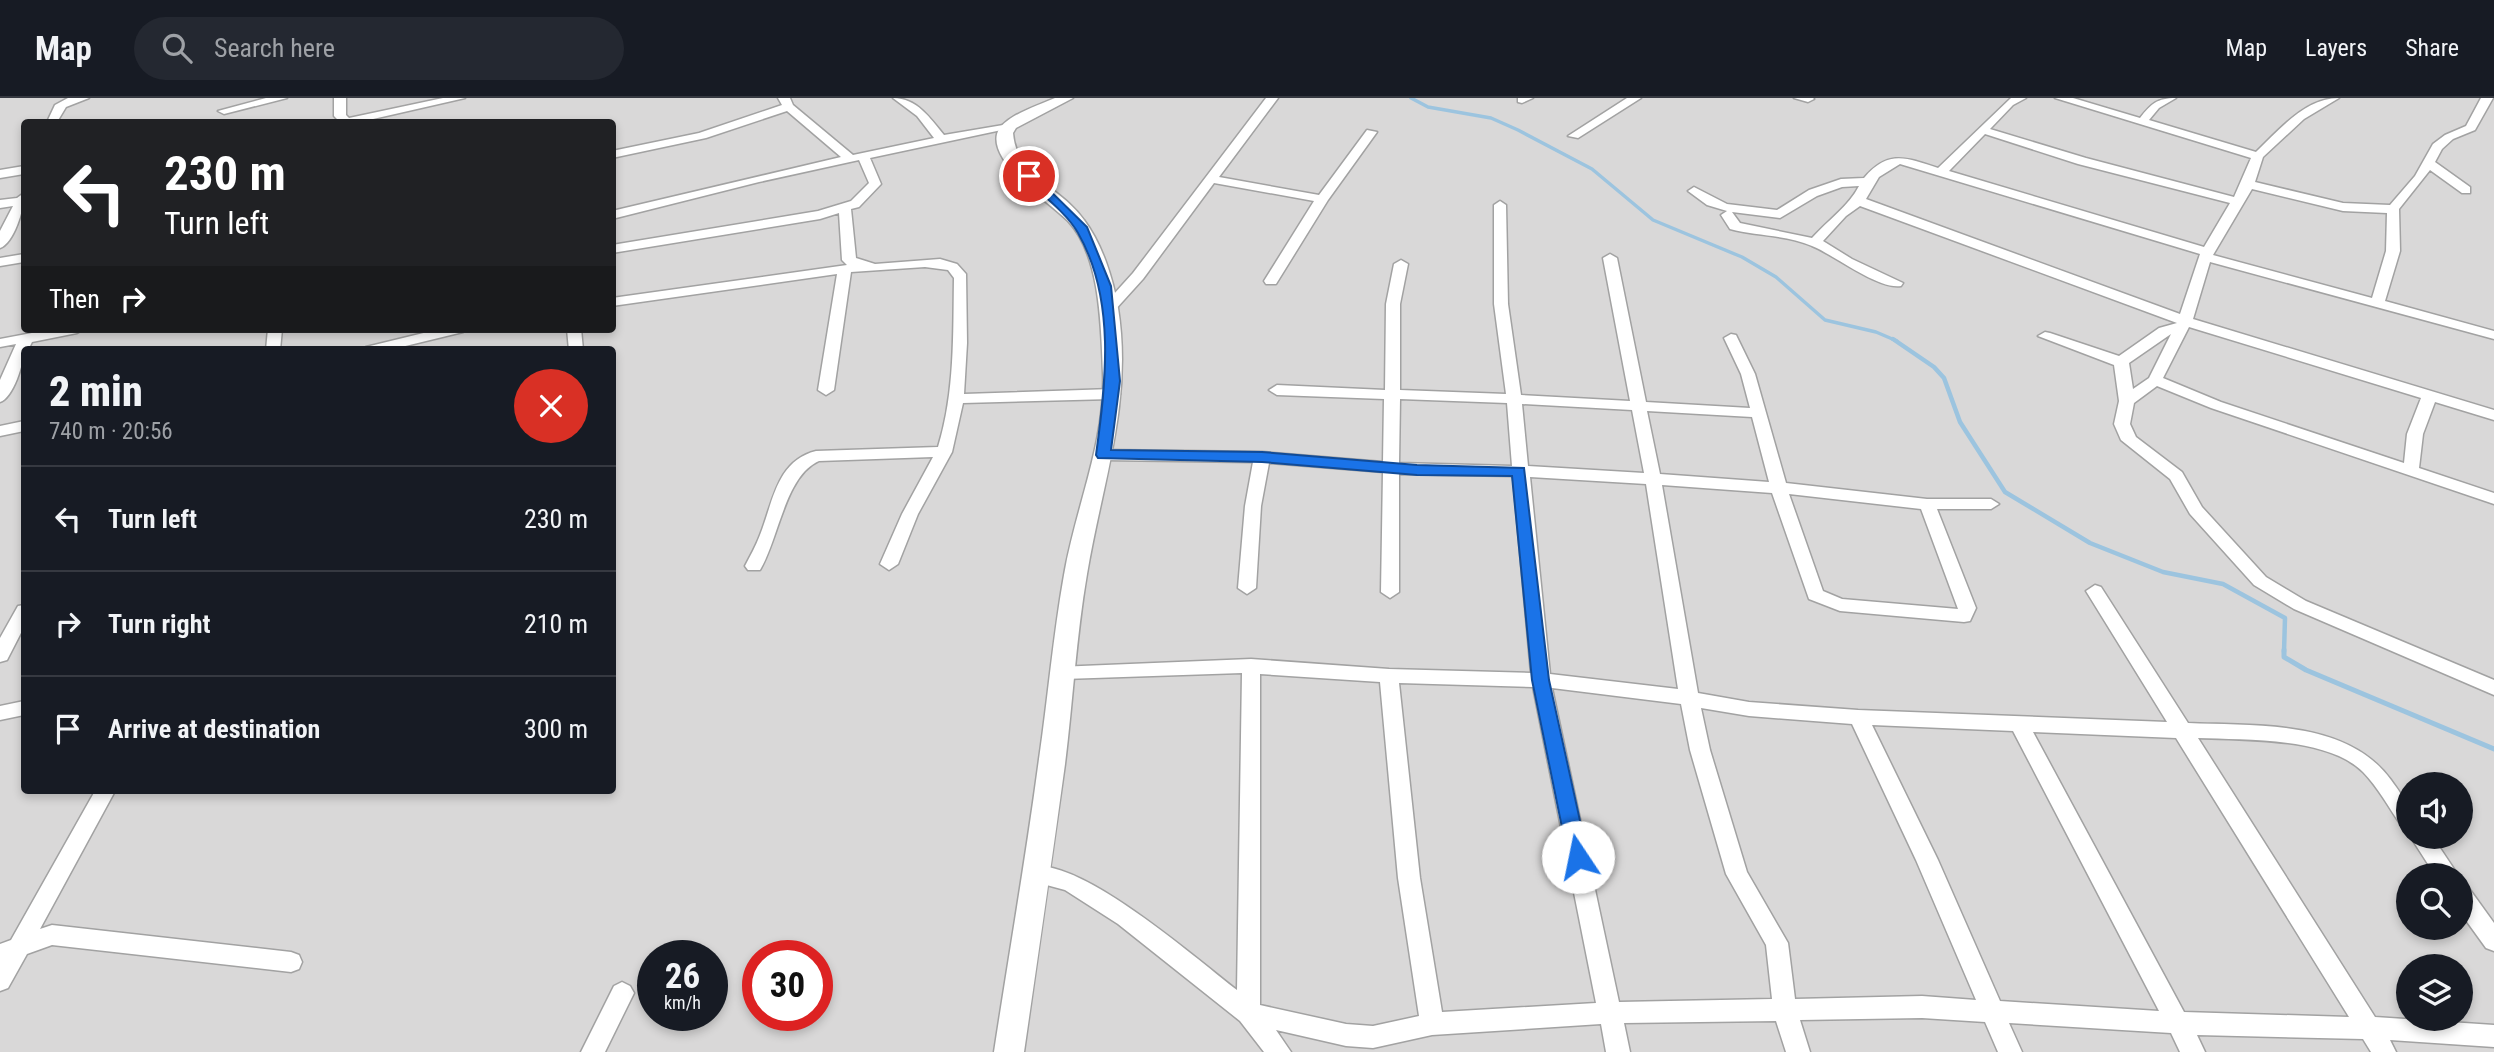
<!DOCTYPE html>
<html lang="en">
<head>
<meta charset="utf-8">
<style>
  body { margin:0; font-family:"Roboto Condensed",sans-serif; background:#242831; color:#f1f3f6; height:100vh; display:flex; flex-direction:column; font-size:26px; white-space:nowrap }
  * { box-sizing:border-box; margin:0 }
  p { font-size:23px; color:#9ea1a6 }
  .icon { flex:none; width:38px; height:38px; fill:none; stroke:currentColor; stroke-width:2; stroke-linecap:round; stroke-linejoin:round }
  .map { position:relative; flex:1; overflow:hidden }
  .panel { position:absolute; left:21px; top:248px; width:595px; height:448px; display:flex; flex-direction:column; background:#171b24; border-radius:7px; box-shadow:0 4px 10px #0003 }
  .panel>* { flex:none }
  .guide { position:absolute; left:21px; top:21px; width:595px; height:214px; border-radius:7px; box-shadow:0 4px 10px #0003; background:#202124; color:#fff; overflow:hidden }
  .fabs { position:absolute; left:2396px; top:674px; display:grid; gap:14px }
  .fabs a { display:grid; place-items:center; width:77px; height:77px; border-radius:50%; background:#171b24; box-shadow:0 4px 10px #0003; font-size:35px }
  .speed { position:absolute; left:637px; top:842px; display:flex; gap:14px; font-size:35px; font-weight:700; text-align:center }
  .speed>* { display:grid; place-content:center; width:91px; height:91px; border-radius:50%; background:#171b24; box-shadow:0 4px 10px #0003; line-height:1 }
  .speed small { font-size:18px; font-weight:400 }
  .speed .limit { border:10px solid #d22; background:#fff; color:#111 }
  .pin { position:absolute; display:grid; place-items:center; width:60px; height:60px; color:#fff; margin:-30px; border:4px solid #fff; border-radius:50%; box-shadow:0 2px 7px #0007 }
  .me { position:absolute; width:77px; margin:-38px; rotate:349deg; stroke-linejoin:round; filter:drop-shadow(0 0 5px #0008) }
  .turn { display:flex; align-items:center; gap:24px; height:147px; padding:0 28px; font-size:32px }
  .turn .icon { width:91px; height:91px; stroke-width:2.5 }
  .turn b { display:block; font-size:49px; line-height:60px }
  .then { display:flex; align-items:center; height:66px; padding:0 28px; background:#0003; gap:14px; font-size:26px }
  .round { display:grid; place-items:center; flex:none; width:74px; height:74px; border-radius:37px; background:#242831 }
  .summary { display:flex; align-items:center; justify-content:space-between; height:119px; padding:0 28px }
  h1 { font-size:42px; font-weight:800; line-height:52px }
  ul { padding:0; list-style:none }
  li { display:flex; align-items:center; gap:21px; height:105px; padding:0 28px; border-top:2px solid #363941 }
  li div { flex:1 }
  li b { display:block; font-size:26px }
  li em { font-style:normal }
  header { display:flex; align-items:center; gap:42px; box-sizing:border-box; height:98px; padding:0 35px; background:#171b24; border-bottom:2px solid #363941 }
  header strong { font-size:33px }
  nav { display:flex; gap:38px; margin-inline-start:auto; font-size:24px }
  .search { width:490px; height:63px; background:#242831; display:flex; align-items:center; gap:18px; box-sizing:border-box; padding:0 24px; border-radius:38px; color:#9ea1a6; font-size:26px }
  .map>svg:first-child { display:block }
  .residential { fill:#d9d8d8; fill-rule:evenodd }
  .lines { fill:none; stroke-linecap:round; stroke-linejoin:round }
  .stream-far2 { stroke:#9cc4df; stroke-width:3.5 }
  .stream-far1 { stroke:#9cc4df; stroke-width:4.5 }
  .stream { stroke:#9cc4df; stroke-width:5 }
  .minor-casing { stroke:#a2a2a2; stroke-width:3 }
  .tertiary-casing { stroke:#a2a2a2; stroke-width:3 }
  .minor { fill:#fff; fill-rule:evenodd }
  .tertiary { fill:#fff; fill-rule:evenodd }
  .route { fill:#1a73e8; stroke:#114b97; stroke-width:2 }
</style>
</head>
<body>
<header>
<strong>Map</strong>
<div class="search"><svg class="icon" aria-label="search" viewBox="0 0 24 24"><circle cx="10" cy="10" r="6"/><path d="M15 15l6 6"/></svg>Search here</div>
<nav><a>Map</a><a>Layers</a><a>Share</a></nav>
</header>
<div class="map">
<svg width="2494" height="954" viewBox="0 0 2494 954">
  <rect width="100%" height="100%" fill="#eeece0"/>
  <path class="residential" d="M0 0H2494V954H0ZM24 24H612V231H24ZM24 252H612V693H24ZM2408 686H2460V738H2408ZM2408 777H2460V830H2408ZM653 858H712V917H653ZM758 858H817V917H758ZM2408 868H2460V920H2408Z"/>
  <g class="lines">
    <path class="stream-far2" d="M1411 0 1428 9 1491 20 1518 32 1592 71 1653 122 1742 159 1776 179 1825 222 1876 234 1897 243"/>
    <path class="stream-far1" d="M1893 241 1934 269 1944 280 1960 324 2005 394 2090 445 2163 474 2223 486 2285 520 2284 554"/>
    <path class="stream" d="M2284 552V559L2306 572 2494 651"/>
    <g class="minor-casing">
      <path id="minor" d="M68 0H89L66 9 57 24H47L55 7Z
        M266 0H287L224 16 218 13Z
        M334 0H346V17L349 20 443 0H465L360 24H340L334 18Z
        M778 0H790L793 7 853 57 934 40 917 18 893 0C917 0 930 20 944 37L1015 25 1017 27 1011 30 870 60 881 86 859 109 851 111 856 160 875 166 940 161 957 166 966 176 967 245 964 296 1112 291 1120 296 1112 301 963 305 952 354 918 416 898 466 889 472 880 466 902 416 933 359 819 363C785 378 779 440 760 472H748L745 468C750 458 756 448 760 437 773 405 776 363 816 353L938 349C955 294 953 237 954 180L948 172 925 169 851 174 834 292 826 297 818 292 837 176 612 208V200L847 167 842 162 839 115 820 121 612 155V147L818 113 851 103 869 85 859 62 759 84 612 121V113L841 59 787 13 706 40 612 60V53L699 35 782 7Z
        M1266 0H1278L1219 79 1319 97 1367 32 1377 34 1328 102 1276 186H1266L1264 183 1314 103 1214 85 1143 181 1114 213H1104V207L1133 175Z
        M1518 0H1533L1522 5 1518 4Z
        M1627 0H1641L1578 40 1568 38Z
        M1794 0H1813L1814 1 1808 4Z
        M2011 0H2026L2013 7 1990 31 2086 60 2234 99 2251 60 2055 0H2073L2140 20C2151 6 2157 0 2176 0L2159 10 2149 22 2256 54C2279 32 2305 0 2339 0L2304 21 2263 59 2255 84 2343 105 2390 107 2415 78 2433 46 2445 37 2466 28 2481 0H2493L2475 32 2453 41 2442 51 2435 64 2470 89V95H2462L2430 72 2399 111 2400 153 2385 203 2494 233V241L2210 164 2193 221 2494 312V322L2435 304 2423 336 2419 370 2494 395V406L2211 310 2157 288 2134 305 2130 326 2136 339 2182 374 2202 409 2266 479 2306 503 2494 582V597L2294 511 2254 487 2190 416 2170 381 2121 342 2114 326 2119 303 2114 267 2038 238 2045 234 2050 235 2119 258 2159 230 2177 225 1860 108 1846 118 1823 143 1852 161 1903 185 1901 188C1878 192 1833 156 1812 148 1787 137 1756 138 1730 131L1721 117 1727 113 1707 107 1688 93 1694 89 1727 106 1777 112 1809 92 1841 81 1864 80C1889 51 1906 60 1938 70ZM1985 36 2078 66 2230 105 2204 149 1949 73ZM1900 66 2200 156 2180 216 1866 101 1879 79ZM1859 88C1849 108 1828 122 1812 140L1740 125 1732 114 1780 120 1817 98 1842 89ZM2252 91 2343 113 2387 115 2386 153 2372 200 2213 157ZM2189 229 2421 300 2407 336 2404 365 2221 304 2163 280ZM2171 236 2149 280 2133 291 2129 265Z
        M24 68V76L0 80V72Z
        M24 95C25 109 14 145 0 150V133L13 108 0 110V102L17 100Z
        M1500 103 1506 107 1508 206 1521 297 1630 303 1603 160 1610 156 1617 160 1646 304 1750 310 1741 276 1724 240 1731 236 1736 237 1755 276 1786 385 1927 401H1991L1999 406 1991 411H1937L1976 510 1970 523 1964 524 1840 513 1809 501 1772 395 1662 387 1698 595 1749 604 1858 612 2167 624 2086 493 2095 487 2101 489 2188 625C2255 628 2347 621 2391 682 2405 701 2408 705 2408 730L2401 727C2389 710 2378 689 2363 674 2328 639 2245 642 2198 640L2375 919 2494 927V949L2390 942 2396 954H2371L2363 941 2197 937 2205 954H2180L2171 935 2009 925 2022 954H1998L1985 924 1922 920 1800 922 1810 954H1786L1776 923 1624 925 1630 954H1606L1601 926 1432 937 1373 950 1346 948 1276 932 1291 954H1264L1240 923 1118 826 1065 792 1028 782 1025 776 1028 770C1074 753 1199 863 1237 892L1242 575 1064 581 1057 579 1055 574 1057 569 1251 561 1389 571 1531 575 1513 378 1399 376V494L1390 500 1381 494 1383 374 1269 365 1261 408 1256 490 1247 496 1238 490 1245 408 1253 364 1103 362 1095 357 1103 352 1262 354 1383 364 1384 301 1277 297 1269 292 1277 287 1385 292 1386 206 1394 166 1401 162 1408 166 1400 206V292L1506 296 1494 206V107ZM1400 301 1507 305 1512 368 1399 365ZM1522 306 1632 312 1644 375 1528 368ZM1647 313 1752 319 1769 384 1660 376ZM1530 379 1646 386 1678 591 1550 576ZM1789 396 1921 411 1958 511 1842 501 1823 493ZM1260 576 1380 584 1398 780 1419 918 1373 928 1346 926 1260 907ZM1399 585 1533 589 1596 905 1442 914 1420 780ZM1552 590 1681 606 1690 652 1726 776 1766 847 1772 901 1619 904ZM1701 610 1749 618 1852 626 1916 762 1976 902 1922 898 1795 901 1788 845 1747 774 1710 652ZM1872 627 2013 633 2159 913 2000 903 1938 762ZM2033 634 2176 640 2349 919 2184 914Z
        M24 156V164L0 168V160Z
        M53 231H84L77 235 32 244 28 252H24C24 265 13 300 0 304V282L16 246 0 249V241Z
        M268 231H282L280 252H266Z
        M440 231H465L463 234 389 252H364L366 249Z
        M567 231H581L583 252H569Z
        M24 323V333L0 338V328Z
        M24 507V529L7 562 0 564V540L18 508Z
        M24 603V617L0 622V608Z
        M95 693H115L40 831 52 827 291 854 299 857 302 864 299 871 291 874 52 847 27 856 8 890 0 893V846L11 842Z
        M2410 738H2432L2458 777H2435Z
        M2460 787 2468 789 2494 825V853L2486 850 2460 814Z
        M622 884 630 888 634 895 605 954H581L614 888Z"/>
    </g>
    <g class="tertiary-casing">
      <path id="tertiary" d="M1055 0H1073L1016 30 1013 35C1016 78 1062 90 1084 122 1102 146 1113 180 1118 210 1133 304 1102 385 1087 476 1076 539 1073 603 1065 666 1052 762 1038 858 1024 954H994C1009 856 1026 759 1039 661 1048 600 1053 538 1064 477 1075 411 1106 343 1103 275 1101 230 1101 158 1068 123 1049 104 990 66 997 36 1002 18 1040 7 1055 0Z"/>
    </g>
    <use href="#minor" class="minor"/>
    <use href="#tertiary" class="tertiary"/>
  </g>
  <path class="route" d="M1025 76H1033L1087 129 1111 188 1120 283 1111 352 1262 354 1417 367 1524 370 1549 582 1588 759 1585 765H1571L1568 759 1532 582 1512 378 1417 377 1262 364 1098 360 1096 357C1106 285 1116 201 1078 135 1067 115 1042 97 1025 81Z"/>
</svg>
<div class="fabs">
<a><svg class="icon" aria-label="sound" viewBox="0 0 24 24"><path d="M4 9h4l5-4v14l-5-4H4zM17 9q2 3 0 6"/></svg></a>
<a><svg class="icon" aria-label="search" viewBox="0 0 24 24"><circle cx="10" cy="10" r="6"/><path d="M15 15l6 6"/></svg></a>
<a><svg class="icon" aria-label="layers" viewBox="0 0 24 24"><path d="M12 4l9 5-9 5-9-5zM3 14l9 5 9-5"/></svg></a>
</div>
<div class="speed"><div>26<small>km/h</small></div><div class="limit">30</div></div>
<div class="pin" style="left:1029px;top:78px;background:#d93025"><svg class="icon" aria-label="arrive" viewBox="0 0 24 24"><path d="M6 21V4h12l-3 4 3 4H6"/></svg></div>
<svg class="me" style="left:1578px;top:759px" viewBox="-20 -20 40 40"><circle r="19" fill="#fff"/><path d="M0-13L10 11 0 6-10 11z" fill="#1a73e8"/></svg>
<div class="guide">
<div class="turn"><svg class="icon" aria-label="left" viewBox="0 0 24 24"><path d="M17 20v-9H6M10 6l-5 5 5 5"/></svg><div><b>230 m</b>Turn left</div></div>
<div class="then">Then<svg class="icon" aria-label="right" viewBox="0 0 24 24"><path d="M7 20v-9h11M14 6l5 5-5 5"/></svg></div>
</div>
<section class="panel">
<div class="summary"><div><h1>2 min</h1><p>740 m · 20:56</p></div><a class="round" style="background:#d93025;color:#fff"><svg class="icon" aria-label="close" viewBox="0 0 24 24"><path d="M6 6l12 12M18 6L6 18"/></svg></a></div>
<ul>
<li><svg class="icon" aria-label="left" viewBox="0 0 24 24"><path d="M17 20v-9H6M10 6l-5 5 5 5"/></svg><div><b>Turn left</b></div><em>230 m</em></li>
<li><svg class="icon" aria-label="right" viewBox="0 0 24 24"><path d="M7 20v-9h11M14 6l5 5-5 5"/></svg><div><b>Turn right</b></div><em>210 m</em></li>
<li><svg class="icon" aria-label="arrive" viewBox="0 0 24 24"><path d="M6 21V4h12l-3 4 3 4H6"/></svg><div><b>Arrive at destination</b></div><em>300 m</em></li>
</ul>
</section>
</div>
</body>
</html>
